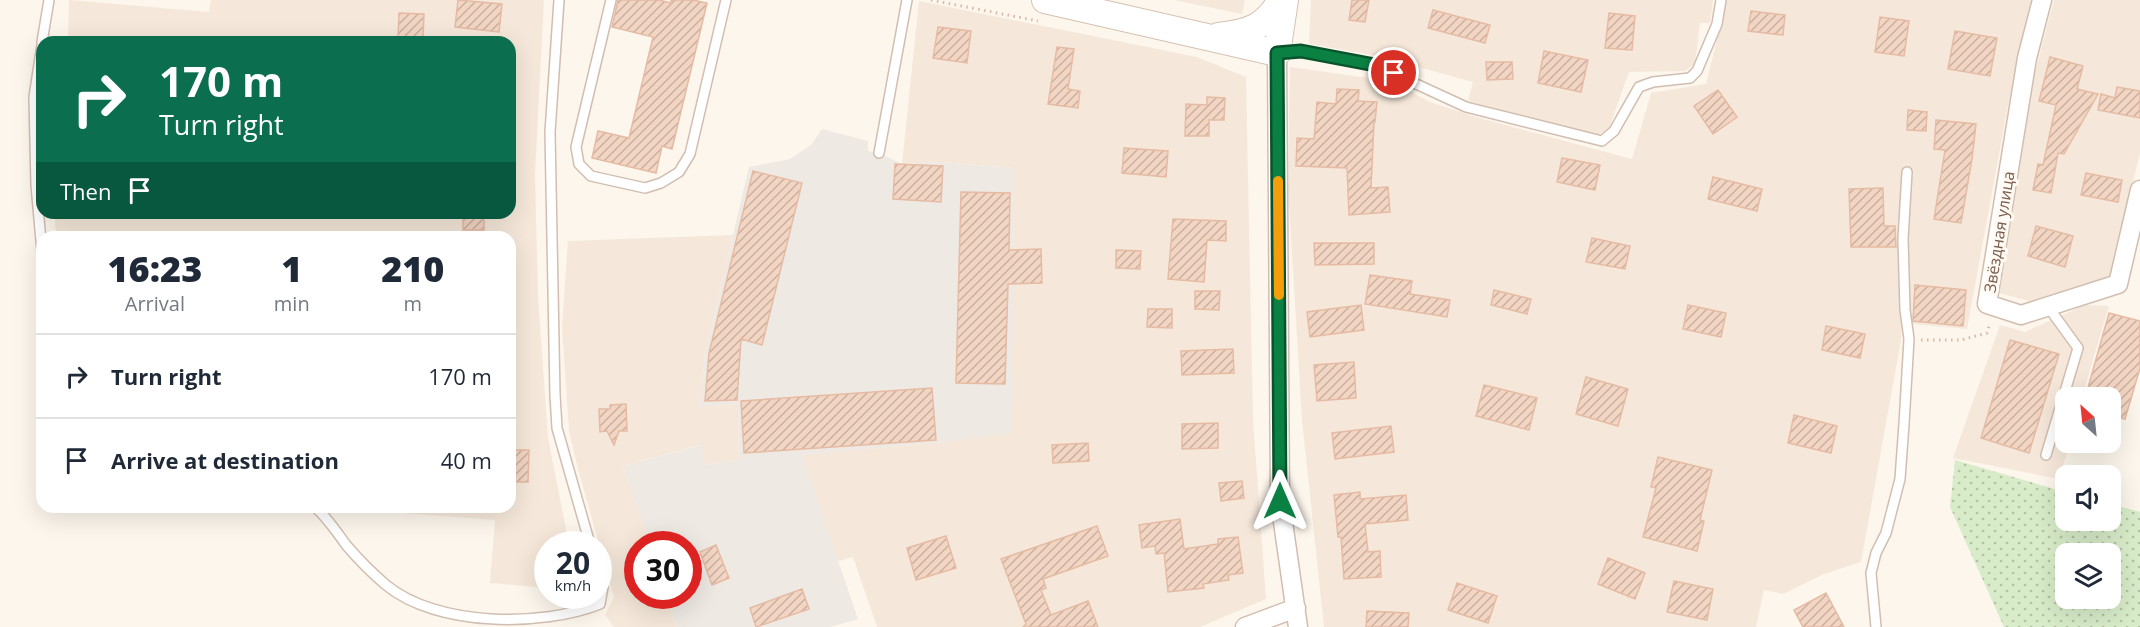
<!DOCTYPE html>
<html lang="en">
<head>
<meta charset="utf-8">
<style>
  body { margin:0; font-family:"Open Sans",sans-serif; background:#f2f2f3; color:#1f2937; height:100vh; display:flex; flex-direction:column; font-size:22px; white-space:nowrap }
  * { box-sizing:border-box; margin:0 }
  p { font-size:20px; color:#747a83 }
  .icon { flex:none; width:33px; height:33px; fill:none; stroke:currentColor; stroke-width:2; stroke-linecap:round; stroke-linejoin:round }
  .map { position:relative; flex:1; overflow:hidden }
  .sheet { position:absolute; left:36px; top:231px; width:480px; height:282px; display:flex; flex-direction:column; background:#fff; border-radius:18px; box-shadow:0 6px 24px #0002 }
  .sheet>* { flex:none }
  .top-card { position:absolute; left:36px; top:36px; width:480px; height:183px; border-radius:18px; box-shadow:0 6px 24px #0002; background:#0b6e4f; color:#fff; overflow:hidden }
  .needle { width:39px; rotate:333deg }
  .buttons { position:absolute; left:2055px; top:387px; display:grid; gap:12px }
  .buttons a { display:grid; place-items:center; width:66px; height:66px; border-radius:12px; background:#fff; box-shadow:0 6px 24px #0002; font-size:30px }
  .speed { position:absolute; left:534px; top:531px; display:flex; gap:12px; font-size:30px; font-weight:700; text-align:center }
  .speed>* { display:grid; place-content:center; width:78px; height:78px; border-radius:50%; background:#fff; box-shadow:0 6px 24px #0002; line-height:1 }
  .speed small { font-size:15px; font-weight:400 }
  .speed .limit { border:9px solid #d22; background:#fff; color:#111 }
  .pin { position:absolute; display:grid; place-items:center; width:51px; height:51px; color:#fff; margin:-26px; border:3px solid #fff; border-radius:50%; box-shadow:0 2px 6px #0007 }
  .me { position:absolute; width:66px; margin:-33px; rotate:0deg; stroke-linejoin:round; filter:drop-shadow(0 0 4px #0008) }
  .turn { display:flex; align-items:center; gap:21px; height:126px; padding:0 24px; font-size:27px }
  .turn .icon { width:78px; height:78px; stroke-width:2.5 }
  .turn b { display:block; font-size:42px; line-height:51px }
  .then { display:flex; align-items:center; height:57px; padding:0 24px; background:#0003; gap:12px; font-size:22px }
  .eta { display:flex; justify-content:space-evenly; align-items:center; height:102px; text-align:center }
  .eta b { font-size:36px; font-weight:800; line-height:42px }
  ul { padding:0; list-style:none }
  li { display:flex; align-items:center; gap:18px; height:84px; padding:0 24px; border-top:2px solid #e0e1e3 }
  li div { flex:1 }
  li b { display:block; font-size:22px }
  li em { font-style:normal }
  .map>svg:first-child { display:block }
  .residential { fill:#f5e8da }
  .industrial { fill:#efe9e4 }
  .grass { fill:url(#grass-dots); fill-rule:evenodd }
  .building { fill:url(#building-hatch); stroke:#e6bba3; stroke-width:1.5 }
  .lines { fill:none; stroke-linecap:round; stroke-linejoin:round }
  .lane-casing { stroke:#d1beb0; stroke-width:12 }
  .street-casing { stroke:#d1beb0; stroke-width:21 }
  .secondary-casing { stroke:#d6c0b0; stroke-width:28 }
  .path { stroke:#d9b8a5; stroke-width:3; stroke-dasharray:1.5 4.5; stroke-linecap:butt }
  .lane { stroke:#fff; stroke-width:9 }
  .street { stroke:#fff; stroke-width:18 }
  .secondary { stroke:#fff; stroke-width:26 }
  .route-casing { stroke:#07532c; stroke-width:15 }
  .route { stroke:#0b8043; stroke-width:10 }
  .slow { stroke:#f59e0b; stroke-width:10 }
  .labels { text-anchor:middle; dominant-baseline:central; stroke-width:6; stroke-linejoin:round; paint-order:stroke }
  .street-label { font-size:16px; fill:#7a5c4d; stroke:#fffaf3 }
</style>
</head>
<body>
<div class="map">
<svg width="2140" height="627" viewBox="0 0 2140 627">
  <defs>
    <pattern id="grass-dots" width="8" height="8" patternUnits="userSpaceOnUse" patternTransform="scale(1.5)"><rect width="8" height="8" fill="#d8ecc9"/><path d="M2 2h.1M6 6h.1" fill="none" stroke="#b4c2a5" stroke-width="1.8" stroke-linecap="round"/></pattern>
    <pattern id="building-hatch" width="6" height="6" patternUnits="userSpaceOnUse" patternTransform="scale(1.5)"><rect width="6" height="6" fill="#f3d5c3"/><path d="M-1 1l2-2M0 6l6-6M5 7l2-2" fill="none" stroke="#cab0a1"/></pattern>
  </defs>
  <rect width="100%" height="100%" fill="#fdf6ec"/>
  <path class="residential" d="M69 0 209 12 211 0H544L535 174 538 296 548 438 569 544H548L547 588 490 583 495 520 401 513V507H510V237H58L55 227V213H510V42H68Z
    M1174 0H1245L1242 14Z
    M1311 0H1713L1710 23H1700L1695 64 1685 71 1629 72 1609 128 1598 135 1468 101 1473 82 1378 56 1309 44Z
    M1727 0H2031L2008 105 1967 329 1902 323 1901 340 1861 562 1824 574 1783 594 1764 590 1756 627H1324L1302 420 1288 187 1290 67 1391 81 1430 102 1476 117 1632 159 1651 93 1706 84Z
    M2054 0H2140V153L2110 276 2037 303 1999 293 2030 91Z
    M919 1 1197 57 1246 77 1253 420 1266 599 1200 627H877L853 557 838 561 801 455 944 442 1014 168 940 162 902 164Z
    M733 235 705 354 700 406 738 404 739 460 704 465 700 445 623 466 650 544H638V596H667L677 627H614L605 615 614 597 578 469 569 431 562 327 568 241Z
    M2085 305 2109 306 2082 397 2066 398V442L2070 443 2059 479 1953 458 2000 325 2025 332Z"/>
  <path class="industrial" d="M822 129 868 141V151L879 153 902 164 940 162 1014 168 1012 433 944 442 802 455 858 619 830 627H677L667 596H688V544H650L623 466 701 445 704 465 739 460 738 404 700 407 705 354 749 167 790 159 811 145Z"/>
  <path class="grass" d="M1955 460 2065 492 2066 520H2110L2111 504 2140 512V627H2004L1950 507ZM2066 554H2110V598H2066Z"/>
  <path class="building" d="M458 0 502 4 499 32 455 27Z
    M618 0H659L671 3V0H693L707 3 672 149 662 146 656 173 592 158 598 131 629 138 653 37 612 27Z
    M1352 0H1369L1365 22 1349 20Z
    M1433 10 1490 25 1485 43 1428 28Z
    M1751 11 1785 15 1783 35 1748 31Z
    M399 13 424 14 423 38 398 37Z
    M1609 13 1635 16 1632 50 1605 48Z
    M1880 17 1909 21 1904 56 1875 52Z
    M938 27 971 31 967 63 933 58Z
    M1955 31 1997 38 1990 76 1948 69Z
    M1057 47 1074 49 1068 89 1080 91 1078 108 1048 104Z
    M1544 51 1588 60 1581 92 1538 83Z
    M2050 57 2083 66 2077 89 2098 94 2064 154 2058 153 2051 193 2033 190 2038 164 2043 165 2056 105 2039 101Z
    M1486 62H1512L1513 79 1487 80Z
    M2117 87 2140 91V118L2098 110 2101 94 2115 98Z
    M1337 89 1359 90 1358 101 1377 102 1375 122H1374L1371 188 1388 187 1390 212 1349 215 1347 168 1296 166 1297 138 1314 139 1317 102 1336 104Z
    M1718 90 1737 117 1713 134 1694 106Z
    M1207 97 1225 98 1224 120H1209V136H1185L1186 104 1207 105Z
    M1908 110 1927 112 1926 131 1907 130Z
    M1936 120 1976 124 1972 159 1961 223 1934 219 1945 150 1934 149Z
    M1124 148 1168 151 1166 177 1122 173Z
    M1562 158 1600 165 1595 190 1557 182Z
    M895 164 943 166 941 202 893 199Z
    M753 171 802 183 762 345 741 339 737 400 705 401 709 353Z
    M2086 173 2122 180 2118 202 2081 195Z
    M1713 177 1762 189 1757 211 1708 199Z
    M1883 188 1884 226H1895L1896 247H1851L1849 189Z
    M961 192 1010 193 1009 250 1041 249 1042 283 1008 284 1005 384 956 383Z
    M463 213H484V230H463Z
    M1173 219 1226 221V241L1207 240 1204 282 1168 279Z
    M2036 226 2073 236 2065 267 2028 256Z
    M1592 238 1630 246 1625 269 1586 262Z
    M1314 243H1374V264L1315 265Z
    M1116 250 1141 251 1140 269 1116 268Z
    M1370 275 1412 281 1410 294 1450 300 1447 317 1365 304Z
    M1915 285 1966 290 1963 326 1913 321Z
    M1494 290 1531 299 1527 314 1491 305Z
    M1195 291H1220L1219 310 1195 309Z
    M1361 305 1364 330 1310 337 1307 312Z
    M1688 305 1726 313 1721 337 1683 329Z
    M1148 309H1172V328L1147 327Z
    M2109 313 2140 321V368L2125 419 2110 415V398H2085Z
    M1826 326 1865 334 1860 358 1822 350Z
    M2010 340 2059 354 2029 453 1981 438Z
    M1233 349 1234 373 1182 375 1181 351Z
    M1354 362 1356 398 1317 401 1314 365Z
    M1586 377 1628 389 1618 426 1576 414Z
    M1484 385 1537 398 1529 430 1476 416Z
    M932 388 936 440 744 453 741 401Z
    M626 404 627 431H619L614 445 607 431 600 432 599 409H610V405Z
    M1794 415 1837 426 1831 453 1788 443Z
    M1218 423V448L1182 449V424Z
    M1391 426 1394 452 1335 459 1332 433Z
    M1088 443 1089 461 1053 463 1052 445Z
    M510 450H529L528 482H510Z
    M1658 457 1712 470 1700 520 1704 521 1697 551 1643 537 1656 488 1651 487Z
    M1242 481 1244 498 1221 501 1219 483Z
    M1360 492V499L1406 495 1408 520 1365 524 1368 552 1380 551 1381 577 1344 579 1341 537H1338L1334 495Z
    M1180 519 1184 549 1218 544V539L1238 537 1243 573 1228 575 1229 580 1203 584 1204 588 1168 592 1164 553 1156 554 1155 546 1142 548 1139 525Z
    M1097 526 1108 556 1043 579 1046 588 1041 590 1051 615 1088 601 1098 627H1023L1026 624 1001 559Z
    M946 536 956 568 916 580 907 548Z
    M716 545 729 578 712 585 700 552Z
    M1608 558 1645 573 1635 599 1598 584Z
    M1674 581 1713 589 1707 620 1667 612Z
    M1457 583 1497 596 1488 623 1448 610Z
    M802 589 809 609 756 627 750 608Z
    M1826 593 1844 627H1803L1794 610Z
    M1367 611 1409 613 1408 627H1366Z"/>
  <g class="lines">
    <g class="lane-casing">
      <path id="lane" d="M559 0 550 132 555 395 557 428 590 544
        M611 0 576 147 579 164 591 176 645 188 661 183 679 172 690 154 726 0
        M42 42 49 0
        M42 45 34 97 36 185 42 252
        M1280 53 1301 51 1375 65 1466 107 1602 141 1614 131 1639 87 1653 82 1690 78 1697 71 1717 24 1721 0
        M879 153 907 0
        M2046 455 2078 348 2049 308
        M315 507C328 518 337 533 347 546 359 560 372 573 386 585 437 627 542 627 600 604L603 587 598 573
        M1876 627 1871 573 1876 553 1886 533 1900 479 1904 424 1909 339 1905 310 1903 239 1907 172"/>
    </g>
    <g class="street-casing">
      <path id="street" d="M2042 0 2027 58 1987 304 2021 315 2118 284 2140 190
        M1277 53 1280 501 1298 627
        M1245 627 1296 608"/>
    </g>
    <g class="secondary-casing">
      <path id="secondary" d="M1045 0 1277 53 1285 0
        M1219 36C1249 32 1265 28 1281 0"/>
    </g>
    <path class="path" d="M931 0 1038 21
      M1921 340H1961L1987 333 1990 323"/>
    <use href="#lane" class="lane"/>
    <use href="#street" class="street"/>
    <use href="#secondary" class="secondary"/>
  </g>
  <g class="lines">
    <g class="route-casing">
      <path id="route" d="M1280 501 1277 53 1301 51 1375 65 1394 73"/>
    </g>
    <use href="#route" class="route"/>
    <path class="slow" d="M1278 181 1279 295"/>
  </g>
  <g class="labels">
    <g class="street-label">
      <text transform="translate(1999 232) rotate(-81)">Звёздная улица</text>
    </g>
  </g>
</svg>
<div class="buttons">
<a><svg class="needle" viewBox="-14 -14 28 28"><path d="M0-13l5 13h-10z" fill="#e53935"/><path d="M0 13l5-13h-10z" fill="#747a83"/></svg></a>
<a><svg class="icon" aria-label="sound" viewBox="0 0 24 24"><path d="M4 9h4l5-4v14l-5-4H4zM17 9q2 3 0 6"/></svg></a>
<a><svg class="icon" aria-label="layers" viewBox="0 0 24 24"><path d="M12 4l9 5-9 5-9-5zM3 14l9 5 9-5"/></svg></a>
</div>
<div class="speed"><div>20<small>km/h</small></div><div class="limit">30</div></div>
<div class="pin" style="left:1394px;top:73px;background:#d93025"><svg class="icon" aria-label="arrive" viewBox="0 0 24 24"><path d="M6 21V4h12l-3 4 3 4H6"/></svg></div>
<svg class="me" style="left:1280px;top:501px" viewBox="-20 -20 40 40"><path d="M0-17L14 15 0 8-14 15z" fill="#0b8043" stroke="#fff" stroke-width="4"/></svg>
<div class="top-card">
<div class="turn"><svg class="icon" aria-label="right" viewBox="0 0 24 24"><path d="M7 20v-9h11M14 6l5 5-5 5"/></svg><div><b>170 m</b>Turn right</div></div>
<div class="then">Then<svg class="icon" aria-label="arrive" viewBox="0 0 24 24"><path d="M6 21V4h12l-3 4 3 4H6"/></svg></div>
</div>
<section class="sheet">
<div class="eta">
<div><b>16:23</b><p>Arrival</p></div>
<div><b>1</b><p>min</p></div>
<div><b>210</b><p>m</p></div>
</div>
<ul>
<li><svg class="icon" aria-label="right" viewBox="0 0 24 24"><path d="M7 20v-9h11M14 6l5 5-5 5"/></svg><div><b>Turn right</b></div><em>170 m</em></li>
<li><svg class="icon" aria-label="arrive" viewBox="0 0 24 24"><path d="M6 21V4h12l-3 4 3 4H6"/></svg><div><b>Arrive at destination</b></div><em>40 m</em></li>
</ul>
</section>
</div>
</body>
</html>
